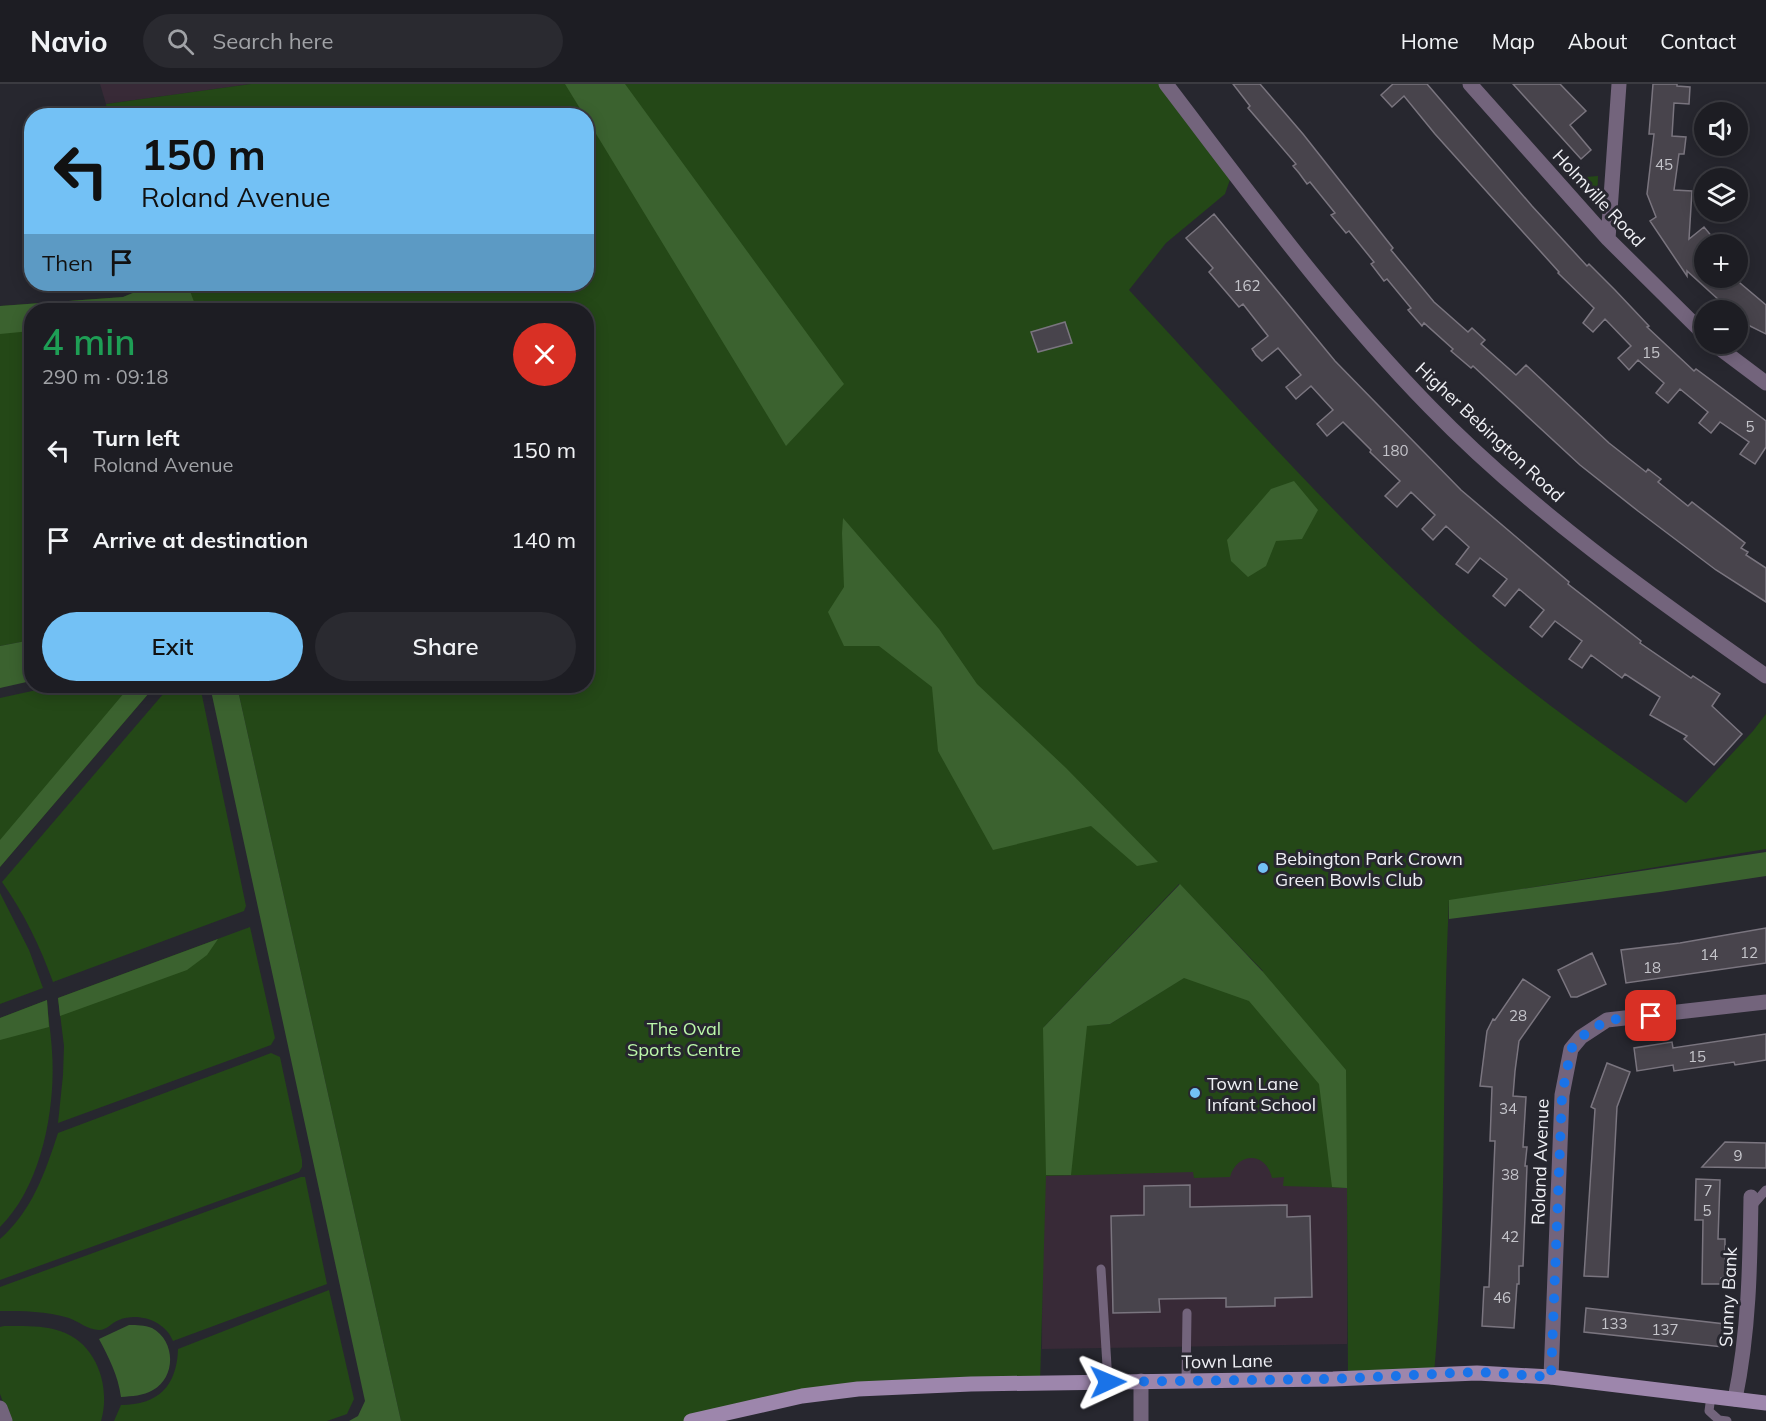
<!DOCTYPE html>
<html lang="en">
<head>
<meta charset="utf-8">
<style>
  body { margin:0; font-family:Mulish,sans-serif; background:#2a2a30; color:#f1f3f6; height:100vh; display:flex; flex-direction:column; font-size:22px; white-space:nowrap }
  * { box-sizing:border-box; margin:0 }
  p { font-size:20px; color:#a0a2a6 }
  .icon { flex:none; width:33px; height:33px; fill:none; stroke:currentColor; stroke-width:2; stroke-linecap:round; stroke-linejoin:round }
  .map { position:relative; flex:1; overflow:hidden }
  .drawer { position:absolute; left:24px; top:219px; width:570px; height:390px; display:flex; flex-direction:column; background:#1d1d23; border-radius:24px; box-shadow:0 3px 15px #0003,0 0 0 2px #3b3b41 }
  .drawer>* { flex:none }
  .guide { position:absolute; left:24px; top:24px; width:570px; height:183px; border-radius:24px; box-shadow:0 3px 15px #0003,0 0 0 2px #3b3b41; background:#73c1f5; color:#111; overflow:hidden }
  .buttons { position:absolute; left:1694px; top:18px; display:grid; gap:12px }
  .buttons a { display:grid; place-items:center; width:54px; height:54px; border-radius:50%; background:#1d1d23; box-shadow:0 3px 15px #0003,0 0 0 2px #3b3b41; font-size:30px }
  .pin { position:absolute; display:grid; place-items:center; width:51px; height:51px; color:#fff; margin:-26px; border-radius:12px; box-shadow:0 3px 9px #0006 }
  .me { position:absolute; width:66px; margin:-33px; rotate:89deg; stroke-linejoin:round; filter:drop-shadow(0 0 4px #0008) }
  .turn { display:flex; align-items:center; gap:21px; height:126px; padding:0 18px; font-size:27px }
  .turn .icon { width:78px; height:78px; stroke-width:2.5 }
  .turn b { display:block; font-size:42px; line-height:51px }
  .then { display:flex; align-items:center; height:57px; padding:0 18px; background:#0003; gap:12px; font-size:22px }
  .round { display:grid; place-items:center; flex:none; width:63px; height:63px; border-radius:32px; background:#2a2a30 }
  .headline { display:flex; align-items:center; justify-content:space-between; height:102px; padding:0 18px }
  h1 { font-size:36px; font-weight:600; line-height:45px; color:#1e9e55 }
  .action { display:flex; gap:12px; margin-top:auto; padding:12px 18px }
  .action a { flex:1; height:69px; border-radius:36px; background:#73c1f5; color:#111; font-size:24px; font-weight:600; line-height:69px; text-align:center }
  .action a+a { background:#2a2a30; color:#f1f3f6 }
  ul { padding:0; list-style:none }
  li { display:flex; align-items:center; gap:18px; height:90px; padding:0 18px }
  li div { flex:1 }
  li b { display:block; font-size:22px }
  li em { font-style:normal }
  header { display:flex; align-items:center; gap:36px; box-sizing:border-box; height:84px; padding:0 30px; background:#1d1d23; border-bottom:2px solid #3b3b41 }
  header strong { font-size:28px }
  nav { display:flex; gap:33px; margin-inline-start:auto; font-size:21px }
  .search { width:420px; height:54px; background:#2a2a30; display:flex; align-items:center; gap:15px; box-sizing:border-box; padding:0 21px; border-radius:33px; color:#a0a2a6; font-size:22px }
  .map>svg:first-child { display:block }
  .education { fill:#382a37 }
  .green { fill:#244817; fill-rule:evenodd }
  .forest { fill:#3b622f }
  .building { fill:#48444c; stroke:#7a757f; stroke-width:1.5 }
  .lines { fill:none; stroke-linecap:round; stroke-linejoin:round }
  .lane { stroke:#73647c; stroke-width:9 }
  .street { stroke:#73647c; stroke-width:15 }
  .secondary { stroke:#9d86ac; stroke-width:15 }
  .route { stroke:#1a73e8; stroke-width:10; stroke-dasharray:0 18 }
  .poi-dot { fill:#73c1f5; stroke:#27272f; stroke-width:2 }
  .labels { text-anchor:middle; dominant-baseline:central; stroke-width:6; stroke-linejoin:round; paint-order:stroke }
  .number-label { font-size:15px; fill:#c5c5cb }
  .street-label { font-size:18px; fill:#eff0f5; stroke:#27272f }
  .poi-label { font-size:18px; fill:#eff0f5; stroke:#27272f; text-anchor:start }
  .park-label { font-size:18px; fill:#bcf8aa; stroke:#27272f }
</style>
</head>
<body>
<header>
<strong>Navio</strong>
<div class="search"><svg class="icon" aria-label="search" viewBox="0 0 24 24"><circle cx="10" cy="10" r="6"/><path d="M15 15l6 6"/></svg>Search here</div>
<nav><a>Home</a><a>Map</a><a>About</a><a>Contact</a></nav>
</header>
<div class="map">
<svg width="1766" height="1337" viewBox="0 0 1766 1337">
  <rect width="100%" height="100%" fill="#27272f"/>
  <path class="education" d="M100 0H251L106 20Z
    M1043 944 1347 1104V1260L1042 1265Z"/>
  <path class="green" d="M251 0H1166L1233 87 1225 110 1166 159 1129 206C1231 316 1331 429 1441 531 1517 601 1602 660 1686 719L1753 647 1766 630V765L1449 817C1441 974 1448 1133 1434 1290L1348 1294 1347 1104 1283 1102 1284 1093 1272 1094C1266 1067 1237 1068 1230 1093L1194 1094 1193 1088 1046 1092 1040 1299 858 1305 691 1337H401L237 602H586V226H32L31 556 0 562V222L123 213 145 204 144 200H586V32H108L106 20ZM1179 800 1263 887 1183 894 1110 940 1044 943Z
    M1598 92 1597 122 1574 94Z
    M55 602H155L0 783V614Z
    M170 602H200L246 822 244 827 53 898C40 862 24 829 2 798Z
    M0 809 29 866 43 904 0 920Z
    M250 843 275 954 271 961 58 1039 63 991 64 962 58 914Z
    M47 916C48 933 51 950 52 967 56 1023 42 1102 0 1143V934Z
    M271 969 280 973 302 1076V1083L299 1088 0 1196V1155C32 1127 45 1089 58 1049Z
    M301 1093H305L327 1200 173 1257C165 1237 139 1228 119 1236 111 1239 107 1246 99 1246 88 1246 78 1237 69 1234 46 1227 24 1227 0 1227V1203Z
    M329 1206 354 1315 347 1330 327 1337H114L121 1321C158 1321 177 1302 178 1265Z
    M4 1242C23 1242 42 1241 60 1247 97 1259 111 1303 101 1337H10L0 1310V1243Z"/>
  <path class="forest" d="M565 0H625L844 300 786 362 587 35 586 32 584 31Z
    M145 204 190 207 197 226H32L31 247 0 250V222L123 213Z
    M1294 397 1318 426 1302 455 1276 457 1266 482 1248 493 1231 477 1227 456 1271 405Z
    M843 434 939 545 977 600 1066 684 1158 778 1137 782 1091 742 993 766 938 667 932 603 879 562H844L828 528 844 503 842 449Z
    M31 556V597L0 604V562Z
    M130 602H155L0 783V756Z
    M210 602H237L401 1337H349L358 1332 365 1317Z
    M1766 768V792L1660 808 1449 835V816Z
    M1180 800 1263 888 1346 986 1347 1104 1332 1103 1319 1000 1249 917 1184 894 1110 940 1087 942 1071 1091H1046L1043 944Z
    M218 855 207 871 187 886 60 932 58 914Z
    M47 916 49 943 0 956V934Z
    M129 1241C137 1241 144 1241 152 1244 176 1257 176 1293 153 1306 143 1312 132 1312 121 1313 118 1291 109 1274 99 1255Z"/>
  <path class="building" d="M1233 0H1260L1303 50 1393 164 1391 166 1434 218 1468 248 1472 244 1485 256 1481 260 1516 291 1526 281 1609 359 1646 388 1648 385 1661 395 1658 398 1688 422 1692 418 1745 459 1741 464 1748 468 1746 471 1766 484V518L1716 486 1638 427 1580 381 1473 282 1471 284 1451 267 1453 265 1424 239 1422 242 1408 226 1411 224 1387 195 1384 197 1371 180 1374 178 1349 147 1346 149 1331 131 1335 129 1310 98 1307 100 1299 89 1293 82 1296 80 1248 24 1250 22Z
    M1393 0H1427L1532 122 1587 182 1589 180 1615 206 1649 242 1647 243 1694 287 1696 285 1766 337V363L1755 380 1740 370 1749 358 1720 338 1711 349 1699 339 1708 328 1680 305 1668 319 1656 309 1664 299 1638 276 1629 286 1618 274 1631 262 1605 235 1593 248 1583 239 1594 224 1558 189 1559 188 1435 50 1404 12 1392 23 1381 11Z
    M1513 0H1560L1586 27 1570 41 1591 66 1581 75Z
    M1653 0H1677V2L1690 3 1689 20 1674 19 1672 52 1686 53 1684 70H1679L1674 106 1692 107 1689 155 1704 143 1714 155 1707 160H1704V194H1734L1766 221V250L1746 240 1737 232V226H1730L1687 187V192L1650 137 1656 133 1647 110 1654 50H1649Z
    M1214 130 1335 277 1461 406 1569 498 1568 500 1641 557 1640 559 1691 594 1693 592 1720 610 1712 622 1742 650 1714 681 1684 655 1687 652 1650 631 1660 613 1625 590 1622 594 1591 571 1582 584 1569 575 1582 557 1555 537 1542 553 1530 543 1544 526 1519 505 1505 522 1493 512 1507 495 1480 474 1468 489 1456 480 1469 463 1446 442 1433 456 1422 445 1435 431 1411 408 1397 423 1385 412 1400 397 1370 368 1371 366 1343 338 1327 352 1317 340 1333 326 1311 302 1296 315 1286 303 1301 291 1278 264 1262 277 1256 271 1252 265 1268 252 1243 220 1239 223 1209 188 1213 184 1186 154Z
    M1065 238 1072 259 1038 268 1031 248Z
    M1766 844V879L1626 899 1621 866 1680 859Z
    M1592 869 1606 900 1577 913H1571L1558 886Z
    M1523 895 1550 913 1519 957 1515 987 1513 1012 1526 1013 1523 1063H1527L1525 1082H1527L1523 1182H1519V1200H1517L1514 1244 1482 1242 1484 1203H1489L1495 1057H1490L1492 1003 1480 1002 1487 947 1493 935 1495 936Z
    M1766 950V976L1735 981 1734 978 1674 987 1673 981 1637 987 1634 964 1672 958 1673 964Z
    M1607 979 1630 988 1617 1023 1608 1193 1584 1192 1595 1025 1591 1023Z
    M1725 1058 1766 1059V1084L1702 1083Z
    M1696 1095 1720 1096 1718 1155H1725V1193L1721 1194V1200H1702L1703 1136H1695Z
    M1190 1101V1123L1287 1121V1133L1310 1132 1312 1213 1275 1214V1222L1226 1223V1214L1159 1215 1160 1228 1113 1229 1111 1132 1144 1131V1102Z
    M1586 1224 1725 1240 1723 1263 1584 1248Z"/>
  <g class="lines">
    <path class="lane" d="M1752 1122 1766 1106
      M1101 1185 1108 1298
      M1186 1297 1187 1229
      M1711 1312 1709 1327 1719 1336 1727 1337"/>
    <path class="street" d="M1166 0C1250 110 1333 224 1430 323 1530 426 1649 510 1766 592
      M1470 0 1608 155 1704 250
      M1608 155 1619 0
      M1714 260 1766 299
      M1551 1293 1562 1011 1571 965 1581 953 1607 936 1766 918
      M1735 1315C1749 1248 1750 1181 1751 1113
      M0 1324 5 1337
      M1141 1337V1297"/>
    <path class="secondary" d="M691 1337 802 1312 858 1305 971 1300 1333 1295 1477 1289 1551 1293 1766 1319"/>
  </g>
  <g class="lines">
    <path class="route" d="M1108 1298 1333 1295 1477 1288 1551 1293 1562 1011 1571 965 1581 953 1607 936 1651 932"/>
  </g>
  <g class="poi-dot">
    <circle cx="1263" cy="784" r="6"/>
    <circle cx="1195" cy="1009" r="6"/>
  </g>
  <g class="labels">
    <g class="number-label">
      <text x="1664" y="80">45</text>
      <text x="1247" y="201">162</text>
      <text x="1651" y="268">15</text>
      <text x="1750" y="342">5</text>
      <text x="1395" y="366">180</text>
      <text x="1749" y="868">12</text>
      <text x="1709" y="870">14</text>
      <text x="1652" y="883">18</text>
      <text x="1518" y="931">28</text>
      <text x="1697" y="972">15</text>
      <text x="1508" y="1024">34</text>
      <text x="1738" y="1071">9</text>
      <text x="1510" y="1090">38</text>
      <text x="1708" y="1106">7</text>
      <text x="1707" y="1126">5</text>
      <text x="1510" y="1152">42</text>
      <text x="1502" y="1213">46</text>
      <text x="1614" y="1239">133</text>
      <text x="1665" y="1245">137</text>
    </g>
    <g class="street-label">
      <text transform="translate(1599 114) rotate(47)">Holmville Road</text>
      <text transform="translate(1490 348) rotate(43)">Higher Bebington Road</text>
      <text transform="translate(1540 1078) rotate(-88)">Roland Avenue</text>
      <text transform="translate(1728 1213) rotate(-87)">Sunny Bank</text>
      <text transform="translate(1227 1277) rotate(-1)">Town Lane</text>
    </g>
    <g class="poi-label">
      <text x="1275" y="774">Bebington Park Crown<tspan x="1275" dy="21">Green Bowls Club</tspan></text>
      <text x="1207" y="999">Town Lane<tspan x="1207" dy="21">Infant School</tspan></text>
    </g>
    <g class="park-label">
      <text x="684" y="944">The Oval<tspan x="684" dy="21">Sports Centre</tspan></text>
    </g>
  </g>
</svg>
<div class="buttons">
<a><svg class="icon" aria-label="sound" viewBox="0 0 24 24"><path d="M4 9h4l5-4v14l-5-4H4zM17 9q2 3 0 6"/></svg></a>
<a><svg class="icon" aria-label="layers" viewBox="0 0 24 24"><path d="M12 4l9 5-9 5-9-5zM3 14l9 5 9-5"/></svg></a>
<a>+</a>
<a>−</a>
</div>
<div class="pin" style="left:1651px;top:932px;background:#d93025"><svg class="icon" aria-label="arrive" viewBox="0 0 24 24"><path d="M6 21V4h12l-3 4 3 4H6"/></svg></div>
<svg class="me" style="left:1108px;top:1298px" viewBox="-20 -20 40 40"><path d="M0-17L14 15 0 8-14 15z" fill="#1a73e8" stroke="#fff" stroke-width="4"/></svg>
<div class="guide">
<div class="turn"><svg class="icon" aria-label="left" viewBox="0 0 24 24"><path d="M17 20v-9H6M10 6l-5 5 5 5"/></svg><div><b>150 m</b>Roland Avenue</div></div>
<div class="then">Then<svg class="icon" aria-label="arrive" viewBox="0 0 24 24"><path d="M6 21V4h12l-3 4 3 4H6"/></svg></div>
</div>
<section class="drawer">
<div class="headline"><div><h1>4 min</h1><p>290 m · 09:18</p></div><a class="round" style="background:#d93025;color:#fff"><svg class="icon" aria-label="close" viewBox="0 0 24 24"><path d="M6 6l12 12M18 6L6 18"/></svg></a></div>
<ul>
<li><svg class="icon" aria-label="left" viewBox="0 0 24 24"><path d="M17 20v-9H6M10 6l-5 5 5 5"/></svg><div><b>Turn left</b><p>Roland Avenue</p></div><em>150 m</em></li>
<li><svg class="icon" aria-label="arrive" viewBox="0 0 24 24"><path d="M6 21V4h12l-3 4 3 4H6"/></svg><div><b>Arrive at destination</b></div><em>140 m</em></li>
</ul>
<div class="action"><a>Exit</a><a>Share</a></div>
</section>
</div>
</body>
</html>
